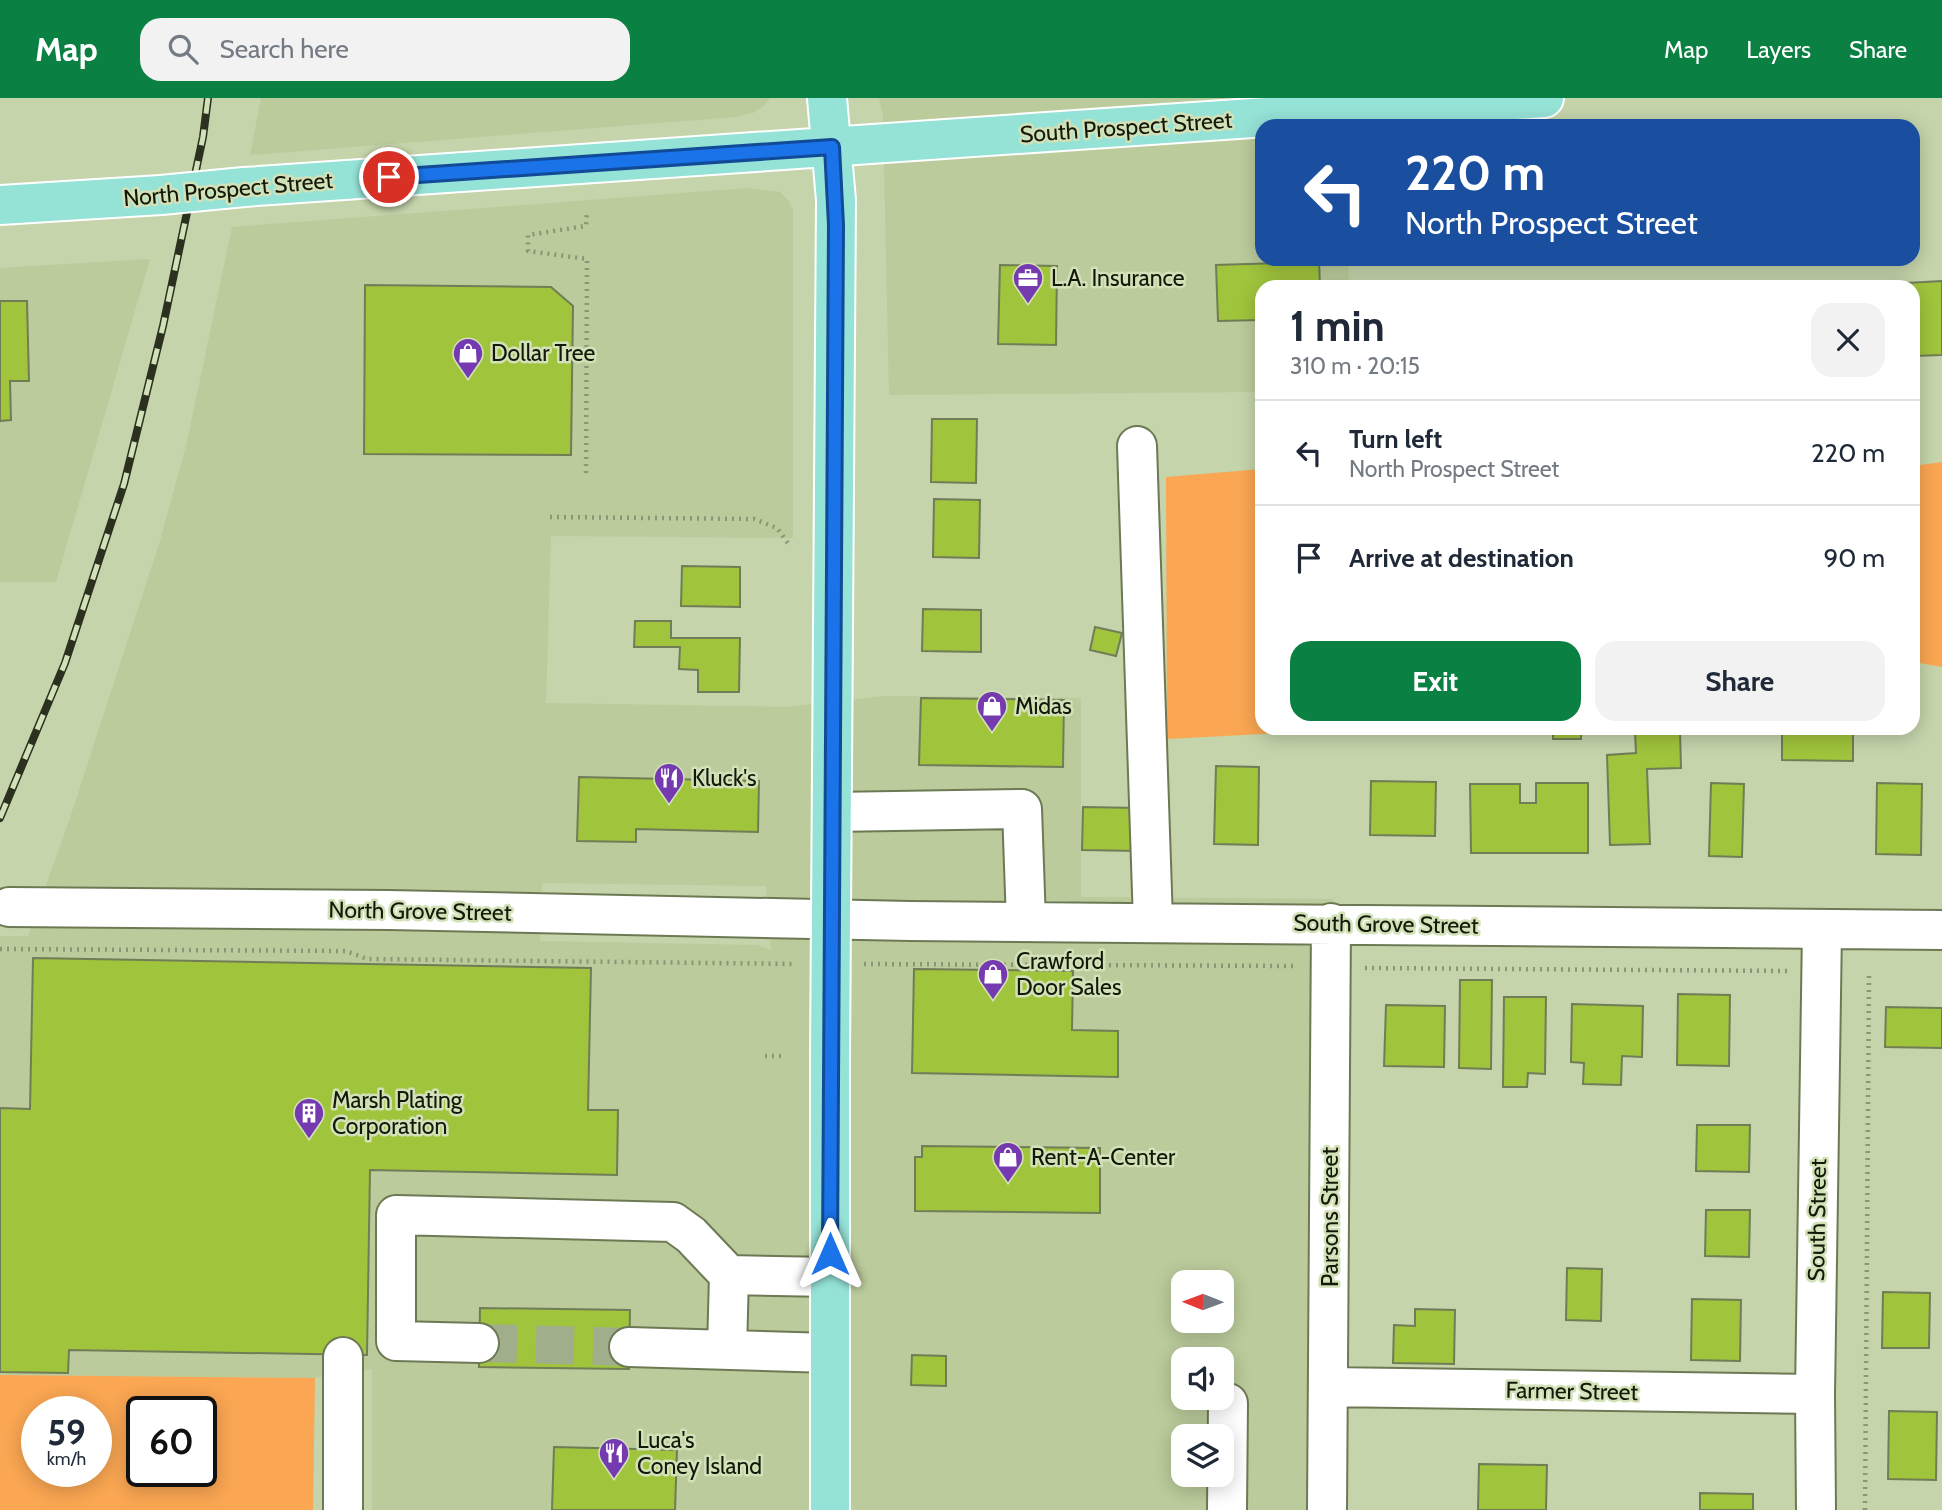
<!DOCTYPE html>
<html lang="en">
<head>
<meta charset="utf-8">
<style>
  body { margin:0; font-family:Cabin,sans-serif; background:#f2f2f3; color:#1f2937; height:100vh; display:flex; flex-direction:column; font-size:26px; white-space:nowrap }
  * { box-sizing:border-box; margin:0 }
  p { font-size:23px; color:#747a83 }
  .icon { flex:none; width:38px; height:38px; fill:none; stroke:currentColor; stroke-width:2; stroke-linecap:round; stroke-linejoin:round }
  .map { position:relative; flex:1; overflow:hidden }
  .panel { position:absolute; left:1255px; top:182px; width:665px; height:455px; display:flex; flex-direction:column; background:#fff; border-radius:21px; box-shadow:0 4px 18px #0003 }
  .panel>* { flex:none }
  .top-card { position:absolute; left:1255px; top:21px; width:665px; height:147px; border-radius:21px; box-shadow:0 4px 18px #0003; background:#1a4fa0; color:#fff; overflow:hidden }
  .needle { width:46px; rotate:271deg }
  .buttons { position:absolute; left:1171px; top:1172px; display:grid; gap:14px }
  .buttons a { display:grid; place-items:center; width:63px; height:63px; border-radius:14px; background:#fff; box-shadow:0 4px 18px #0003; font-size:35px }
  .speed { position:absolute; left:21px; top:1298px; display:flex; gap:14px; font-size:35px; font-weight:700; text-align:center }
  .speed>* { display:grid; place-content:center; width:91px; height:91px; border-radius:50%; background:#fff; box-shadow:0 4px 18px #0003; line-height:1 }
  .speed small { font-size:18px; font-weight:400 }
  .speed .limit { border:4px solid #111; border-radius:10px; background:#fff; color:#111 }
  .pin { position:absolute; display:grid; place-items:center; width:60px; height:60px; color:#fff; margin:-30px; border:4px solid #fff; border-radius:50%; box-shadow:0 2px 7px #0007 }
  .me { position:absolute; width:77px; margin:-38px; rotate:0deg; stroke-linejoin:round; filter:drop-shadow(0 0 5px #0008) }
  .turn { display:flex; align-items:center; gap:24px; height:147px; padding:0 35px; font-size:32px }
  .turn .icon { width:91px; height:91px; stroke-width:2.5 }
  .turn b { display:block; font-size:49px; line-height:60px }
  .round { display:grid; place-items:center; flex:none; width:74px; height:74px; border-radius:21px; background:#f2f2f3 }
  .headline { display:flex; align-items:center; justify-content:space-between; height:119px; padding:0 35px }
  h1 { font-size:42px; font-weight:800; line-height:52px }
  .primary-button { display:flex; gap:14px; margin-top:auto; padding:14px 35px }
  .primary-button a { flex:1; height:80px; border-radius:21px; background:#0b8043; color:#fff; font-size:28px; font-weight:800; line-height:80px; text-align:center }
  .primary-button a+a { background:#f2f2f3; color:#1f2937 }
  ul { padding:0; list-style:none }
  li { display:flex; align-items:center; gap:21px; height:105px; padding:0 35px; border-top:2px solid #e0e1e3 }
  li div { flex:1 }
  li b { display:block; font-size:26px }
  li em { font-style:normal }
  header { display:flex; align-items:center; gap:42px; box-sizing:border-box; height:98px; padding:0 35px; background:#0b8043; color:#fff }
  header strong { font-size:33px }
  nav { display:flex; gap:38px; margin-inline-start:auto; font-size:24px }
  .search { width:490px; height:63px; background:#f2f2f3; display:flex; align-items:center; gap:18px; box-sizing:border-box; padding:0 24px; border-radius:21px; color:#747a83; font-size:26px }
  .map>svg:first-child { display:block }
  .built { fill:#bbcb9b; fill-rule:evenodd }
  .green { fill:#faa652; fill-rule:evenodd }
  .building { fill:#a0c43c; stroke:#707d57; stroke-width:2 }
  .lines { fill:none; stroke-linecap:round; stroke-linejoin:round }
  .minor-tunnel { stroke:#a1ae8b; stroke-width:38; stroke-dasharray:38 19; stroke-linecap:butt }
  .minor-casing { stroke:#6d7954; stroke-width:42 }
  .major-casing { stroke:#fff; stroke-width:42 }
  .path { stroke:#8a9675; stroke-width:4.5; stroke-dasharray:2 5; stroke-linecap:butt }
  .minor { stroke:#fff; stroke-width:38 }
  .major { stroke:#95e2d7; stroke-width:38 }
  .rail-casing { stroke:#2b311e; stroke-width:8 }
  .rail { stroke:#d2e1b8; stroke-width:5; stroke-dasharray:16; stroke-linecap:butt }
  .major-bridge-casing { stroke:#fff; stroke-width:42; stroke-linecap:butt }
  .major-bridge { stroke:#95e2d7; stroke-width:38 }
  .route-casing { stroke:#114b97; stroke-width:18 }
  .route { stroke:#1a73e8; stroke-width:12 }
  .labels { text-anchor:middle; dominant-baseline:central; stroke-width:5; stroke-linejoin:round; paint-order:stroke }
  .street-label { font-size:23px; fill:#131809; stroke:#d2e1b8 }
  .poi-label { font-size:23px; fill:#131809; stroke:#d2e1b8; text-anchor:start }
</style>
</head>
<body>
<header>
<strong>Map</strong>
<div class="search"><svg class="icon" aria-label="search" viewBox="0 0 24 24"><circle cx="10" cy="10" r="6"/><path d="M15 15l6 6"/></svg>Search here</div>
<nav><a>Map</a><a>Layers</a><a>Share</a></nav>
</header>
<div class="map">
<svg width="1942" height="1412" viewBox="0 0 1942 1412">
  <rect width="100%" height="100%" fill="#c5d4ab"/>
  <path class="built" d="M261 0H770L764 8 753 15 735 19 250 57Z
    M879 0H1334L1262 28V161H1348L1349 189H1262V294L889 297 883 17Z
    M748 90 780 94 789 103 793 112V440L551 438 546 605 788 609 883 598 1081 600V799L1333 801 1327 1412H372V1271L314 1280 0 1277V838H28L69 723 160 443 187 344 232 129ZM542 785 766 788 771 852 757 847 540 843ZM1183 1185H1222V1223H1183ZM1183 1262H1222V1300H1183ZM1183 1339H1222V1377H1183Z
    M150 161 56 484H0V170Z"/>
  <path class="green" d="M1942 364V569L1913 564V368Z
    M1262 371V630H1380L1167 641 1166 379Z
    M0 1277 315 1280 313 1412H0ZM37 1314H96V1374H37ZM142 1314H201V1374H142Z"/>
  <path class="building" d="M1280 161H1319L1320 189H1262V222L1218 223 1216 167 1280 165Z
    M1000 167 1057 168 1056 247 998 246Z
    M1942 183V257L1913 258V189H1834Z
    M365 187 551 189 573 208 571 357 364 356Z
    M0 203H27L29 283H10L11 322 0 323Z
    M932 321H977L976 385 931 384Z
    M934 401 980 402 979 460 933 459Z
    M682 468 740 469V509L681 508Z
    M923 511 981 512V554L922 553Z
    M635 523H671V540H740L739 594H698V572L679 571 680 549H634Z
    M1095 529 1122 535 1116 558 1090 552Z
    M921 600 1064 602 1063 669 919 667Z
    M1553 630H1581V641H1553Z
    M1782 630H1853V663L1782 662Z
    M1680 633 1681 670 1647 671 1650 746 1610 747 1607 657 1636 655 1635 635Z
    M1216 668 1259 669 1258 747 1214 746Z
    M579 679 759 683 758 734 636 731V744L577 743Z
    M1371 683 1436 684 1435 738 1370 737Z
    M1536 685H1588V755H1471L1470 686H1520V705H1536Z
    M1711 685 1744 686 1742 759 1709 758Z
    M1877 685 1922 686 1921 757 1876 756Z
    M1083 709 1140 710 1139 753 1082 752Z
    M33 860 591 870 588 1012H618L617 1077 370 1072 367 1257 69 1252 68 1275 0 1274V1010L30 1011Z
    M914 871 1073 873 1072 932 1118 933V979L912 975Z
    M1460 882H1492L1491 971 1459 970Z
    M1678 896 1730 897 1729 968 1677 967Z
    M1504 899H1546L1545 976 1528 975 1527 989H1503Z
    M1572 906 1643 908 1642 959 1622 958 1621 987 1583 986 1584 965 1571 964Z
    M1386 907 1445 908 1444 969 1384 968Z
    M1886 909 1942 910V950L1885 949Z
    M1697 1027H1750L1749 1074 1696 1073Z
    M922 1048 1100 1050V1115L915 1113V1059H922Z
    M1706 1112H1750L1749 1159 1705 1158Z
    M1567 1170 1602 1171 1601 1223 1566 1222Z
    M1883 1194 1930 1195 1929 1250H1882Z
    M1692 1201 1741 1202 1740 1263 1691 1262Z
    M480 1210 630 1212 629 1271 479 1269Z
    M1415 1211 1455 1212 1454 1266 1393 1265 1394 1227 1415 1228Z
    M912 1257 946 1258V1288L911 1287Z
    M1889 1313 1937 1314 1936 1382 1888 1381Z
    M554 1349 677 1352 675 1412H552Z
    M1479 1366 1547 1367 1546 1412H1478Z
    M1700 1395 1753 1396V1412H1700Z"/>
  <g class="lines">
    <path class="minor-tunnel" d="M479 1245 629 1249"/>
    <g class="minor-casing">
      <path id="minor" d="M1137 348 1153 824
        M832 714 1022 711 1026 824
        M9 809 389 812 910 823 1942 832
        M479 1245 396 1243V1117L673 1124 691 1137 729 1177 830 1179
        M629 1249 830 1255
        M727 1252 729 1177
        M1329 1289 1815 1296
        M343 1412V1259
        M1227 1412 1228 1305
        M1327 1412 1331 825
        M1816 1412 1815 1296 1822 831"/>
    </g>
    <g class="major-casing">
      <path id="major" d="M827 0 836 102 830 958V1412
        M244 89 1544 0
        M0 107 161 97"/>
    </g>
    <path class="path" d="M586 375 587 161 528 153V137L586 128 587 115
      M550 419 754 421 777 430 790 448
      M0 851 346 853 367 861 796 866
      M864 866 1297 868
      M1365 870 1787 873
      M765 958H786
      M1865 1412 1869 876"/>
    <use href="#minor" class="minor"/>
    <use href="#major" class="major"/>
    <g class="rail-casing">
      <path id="rail" d="M0 720 65 565 124 386 163 228 203 39 208 0"/>
    </g>
    <use href="#rail" class="rail"/>
    <g class="major-bridge-casing">
      <path id="major-bridge" d="M161 97 244 89"/>
    </g>
    <use href="#major-bridge" class="major-bridge"/>
  </g>
  <g class="lines">
    <g class="route-casing">
      <path id="route" d="M389 79 832 49 836 127 830 1156"/>
    </g>
    <use href="#route" class="route"/>
  </g>
  <defs>
    <g id="office-pin" transform="scale(1.575)"><path d="M0 17L-7.5 6A9.5 9.5 0 1 1 7.5 6Z" fill="#753aaf" stroke="#d2e1b8"/><path d="M-6-3h4V-5.5h4V-3h4V5H-6ZM-1-4.5V-3h2v-1.5ZM-6 0V1H6V0Z" fill="#fff"/></g>
    <g id="shop-pin" transform="scale(1.575)"><path d="M0 17L-7.5 6A9.5 9.5 0 1 1 7.5 6Z" fill="#753aaf" stroke="#d2e1b8"/><path d="M-5-2.5h2.3a2.7 3.5 0 0 1 5.4 0H5L5.5 6h-11ZM-1.5-2.5h3a1.5 2.3 0 0 0-3 0Z" fill="#fff"/></g>
    <g id="restaurant-pin" transform="scale(1.575)"><path d="M0 17L-7.5 6A9.5 9.5 0 1 1 7.5 6Z" fill="#753aaf" stroke="#d2e1b8"/><path d="M-5-6h1v4h1v-4h1v4h1v-4h1v5L-1.5 .5V6h-2V.5L-5-1ZM5-6V6H3V1.5H1.5Q1.5-4 5-6Z" fill="#fff"/></g>
    <g id="building-pin" transform="scale(1.575)"><path d="M0 17L-7.5 6A9.5 9.5 0 1 1 7.5 6Z" fill="#753aaf" stroke="#d2e1b8"/><path d="M-4-6H4V6H1V3H-1V6H-4ZM-2.5-4.3h1.7v1.8h-1.7ZM.8-4.3h1.7v1.8H.8ZM-2.5-1h1.7V.8h-1.7ZM.8-1h1.7V.8H.8Z" fill="#fff"/></g>
  </defs>
  <g fill-rule="evenodd">
    <use href="#office-pin" x="1028" y="180"/>
    <use href="#shop-pin" x="468" y="255"/>
    <use href="#shop-pin" x="992" y="608"/>
    <use href="#restaurant-pin" x="669" y="680"/>
    <use href="#shop-pin" x="993" y="876"/>
    <use href="#building-pin" x="309" y="1015"/>
    <use href="#shop-pin" x="1008" y="1059"/>
    <use href="#restaurant-pin" x="614" y="1355"/>
  </g>
  <g class="labels">
    <g class="street-label">
      <text transform="translate(1126 29) rotate(-4)">South Prospect Street</text>
      <text transform="translate(228 91) rotate(-5)">North Prospect Street</text>
      <text transform="translate(420 813) rotate(1)">North Grove Street</text>
      <text transform="translate(1386 826) rotate(1)">South Grove Street</text>
      <text transform="translate(1330 1119) rotate(-90)">Parsons Street</text>
      <text transform="translate(1817 1122) rotate(-89)">South Street</text>
      <text transform="translate(1572 1293) rotate(1)">Farmer Street</text>
    </g>
    <g class="poi-label">
      <text x="1051" y="180">L.A. Insurance</text>
      <text x="491" y="255">Dollar Tree</text>
      <text x="1015" y="608">Midas</text>
      <text x="692" y="680">Kluck's</text>
      <text x="1016" y="863">Crawford<tspan x="1016" dy="26">Door Sales</tspan></text>
      <text x="332" y="1002">Marsh Plating<tspan x="332" dy="26">Corporation</tspan></text>
      <text x="1031" y="1059">Rent-A-Center</text>
      <text x="637" y="1342">Luca's<tspan x="637" dy="26">Coney Island</tspan></text>
    </g>
  </g>
</svg>
<div class="buttons">
<a><svg class="needle" viewBox="-14 -14 28 28"><path d="M0-13l5 13h-10z" fill="#e53935"/><path d="M0 13l5-13h-10z" fill="#747a83"/></svg></a>
<a><svg class="icon" aria-label="sound" viewBox="0 0 24 24"><path d="M4 9h4l5-4v14l-5-4H4zM17 9q2 3 0 6"/></svg></a>
<a><svg class="icon" aria-label="layers" viewBox="0 0 24 24"><path d="M12 4l9 5-9 5-9-5zM3 14l9 5 9-5"/></svg></a>
</div>
<div class="speed"><div>59<small>km/h</small></div><div class="limit">60</div></div>
<div class="pin" style="left:389px;top:79px;background:#d93025"><svg class="icon" aria-label="arrive" viewBox="0 0 24 24"><path d="M6 21V4h12l-3 4 3 4H6"/></svg></div>
<svg class="me" style="left:830px;top:1156px" viewBox="-20 -20 40 40"><path d="M0-17L14 15 0 8-14 15z" fill="#1a73e8" stroke="#fff" stroke-width="4"/></svg>
<div class="top-card">
<div class="turn"><svg class="icon" aria-label="left" viewBox="0 0 24 24"><path d="M17 20v-9H6M10 6l-5 5 5 5"/></svg><div><b>220 m</b>North Prospect Street</div></div>
</div>
<section class="panel">
<div class="headline"><div><h1>1 min</h1><p>310 m · 20:15</p></div><a class="round"><svg class="icon" aria-label="close" viewBox="0 0 24 24"><path d="M6 6l12 12M18 6L6 18"/></svg></a></div>
<ul>
<li><svg class="icon" aria-label="left" viewBox="0 0 24 24"><path d="M17 20v-9H6M10 6l-5 5 5 5"/></svg><div><b>Turn left</b><p>North Prospect Street</p></div><em>220 m</em></li>
<li><svg class="icon" aria-label="arrive" viewBox="0 0 24 24"><path d="M6 21V4h12l-3 4 3 4H6"/></svg><div><b>Arrive at destination</b></div><em>90 m</em></li>
</ul>
<div class="primary-button"><a>Exit</a><a>Share</a></div>
</section>
</div>
</body>
</html>
